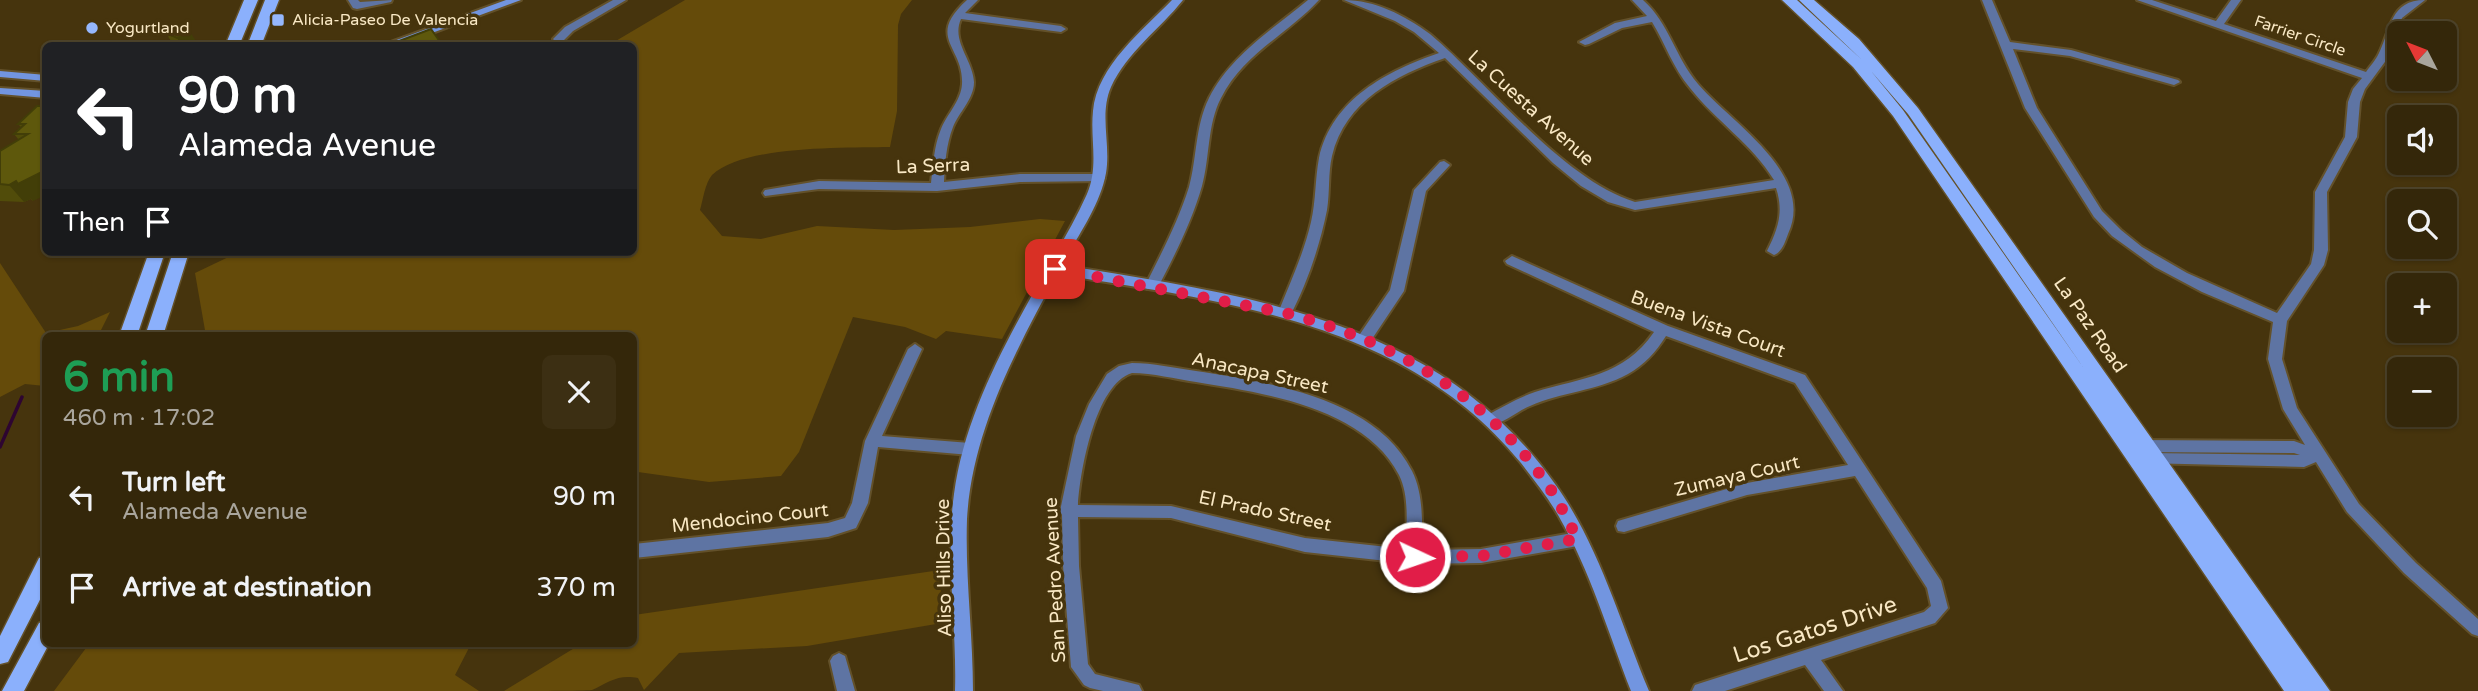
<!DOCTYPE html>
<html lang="en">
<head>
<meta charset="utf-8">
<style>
  body { margin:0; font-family:"Varela Round",sans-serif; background:#3c2f13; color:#f1f3f6; height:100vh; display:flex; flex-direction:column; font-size:26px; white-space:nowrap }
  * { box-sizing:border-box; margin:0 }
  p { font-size:23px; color:#a9a59c }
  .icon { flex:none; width:38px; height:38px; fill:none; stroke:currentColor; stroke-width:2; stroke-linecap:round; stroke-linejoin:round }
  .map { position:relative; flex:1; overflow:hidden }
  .details { position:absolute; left:42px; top:332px; width:595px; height:315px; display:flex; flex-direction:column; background:#34270a; border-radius:10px; box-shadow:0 2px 5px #0004,0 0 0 2px #4e442b }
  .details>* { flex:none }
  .hud { position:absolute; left:42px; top:42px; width:595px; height:214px; border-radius:10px; box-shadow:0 2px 5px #0004,0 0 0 2px #4e442b; background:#202124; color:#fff; overflow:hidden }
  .needle { width:46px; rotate:312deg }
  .buttons { position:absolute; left:2387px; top:21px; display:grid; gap:14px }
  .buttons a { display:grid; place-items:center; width:70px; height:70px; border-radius:10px; background:#34270a; box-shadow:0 2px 5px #0004,0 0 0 2px #4e442b; font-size:35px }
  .pin { position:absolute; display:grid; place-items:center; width:60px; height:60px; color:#fff; margin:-30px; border-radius:14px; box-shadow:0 4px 10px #0006 }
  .me { position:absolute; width:77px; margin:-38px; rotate:93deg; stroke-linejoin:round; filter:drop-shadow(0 0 5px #0008) }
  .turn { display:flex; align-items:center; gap:24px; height:147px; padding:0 21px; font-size:32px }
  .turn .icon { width:91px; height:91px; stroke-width:2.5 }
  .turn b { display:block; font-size:49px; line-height:60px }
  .then { display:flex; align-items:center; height:66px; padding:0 21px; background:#0003; gap:14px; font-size:26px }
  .round { display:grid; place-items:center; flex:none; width:74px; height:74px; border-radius:10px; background:#3c2f13 }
  .headline { display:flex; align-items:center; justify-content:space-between; height:119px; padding:0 21px }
  h1 { font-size:42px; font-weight:800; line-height:52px; color:#1e9e55 }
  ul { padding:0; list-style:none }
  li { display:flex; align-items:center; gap:21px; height:91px; padding:0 21px }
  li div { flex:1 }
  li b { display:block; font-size:26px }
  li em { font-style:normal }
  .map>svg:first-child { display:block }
  .green { fill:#654b0a }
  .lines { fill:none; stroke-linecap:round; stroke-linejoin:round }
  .stream { stroke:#2e0531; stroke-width:3.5 }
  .street-casing { stroke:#63512a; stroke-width:4 }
  .secondary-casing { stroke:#63512a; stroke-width:4 }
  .primary-casing { stroke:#63512a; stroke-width:3 }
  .street { fill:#5e74a3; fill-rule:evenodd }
  .secondary { fill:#7295e0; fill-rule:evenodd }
  .primary { fill:#8bb0fc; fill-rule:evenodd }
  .wall { fill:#514c0a }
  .shaded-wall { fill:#423e08 }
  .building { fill:#5e580c; stroke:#423e08; stroke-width:2 }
  .route { stroke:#e11d48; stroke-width:12; stroke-dasharray:0 21.6 }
  .poi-dot { fill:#95b7fd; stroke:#46340d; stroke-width:2.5 }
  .labels { text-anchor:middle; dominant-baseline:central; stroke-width:7; stroke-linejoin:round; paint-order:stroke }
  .far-poi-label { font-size:16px; fill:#f9e8c4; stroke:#46340d; text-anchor:start }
  .far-street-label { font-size:16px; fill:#f9e8c4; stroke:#46340d }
  .street-label { font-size:19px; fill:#f9e8c4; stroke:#46340d }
  .near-street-label { font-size:23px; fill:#f9e8c4; stroke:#46340d }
</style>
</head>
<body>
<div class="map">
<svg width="2478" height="691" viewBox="0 0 2478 691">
  <rect width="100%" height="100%" fill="#46340d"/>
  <path class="green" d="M685 0H912L901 14 898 25 897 111 890 147C845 148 744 145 712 175 705 183 703 200 700 210L722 236 761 239 817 226 894 230 970 227 1040 219 1065 221 1002 339 946 331 936 339 905 327 853 317 799 452 781 476 709 482 638 472 634 474V336H206L195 273 239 252H634V46L609 45Z
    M0 263 46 333 78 326 110 312 98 336H46L45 386 25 384 0 397Z
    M940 570 942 623 807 646 679 653 644 690 638 678C618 674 609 682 592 690 583 691 519 691 504 691L581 644H634V615Z
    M89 644H471L455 675 479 691H54Z"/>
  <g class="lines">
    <path class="stream" d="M0 447 22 397"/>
    <g class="street-casing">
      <path id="street" d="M348 0H358L360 2 392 0 391 2 357 9 353 8Z
        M613 0H626L573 31 563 41H555L553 39 565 27Z
        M967 0H978L965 13 1061 26 1066 29 1061 32 961 19C951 41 973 60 974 82 974 99 959 112 953 127 946 145 945 164 944 182L1020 174H1099L1103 175 1105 178 1103 181 1020 182 937 191 819 189 765 196 763 193 765 190 819 181 931 183C933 165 934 146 941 129 947 114 961 101 962 84 964 46 925 38 967 0Z
        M1308 0H1319C1288 34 1243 54 1221 98 1207 125 1210 157 1202 186 1192 221 1174 257 1157 289H1147L1145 286C1161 254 1178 222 1189 187 1197 158 1195 126 1209 98 1230 56 1273 29 1308 0Z
        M1344 0C1375 0 1404 15 1430 34 1488 83 1563 180 1635 202L1774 180C1752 144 1716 121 1690 88 1673 68 1665 43 1652 22L1622 28 1589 44 1585 45 1579 42 1615 23 1647 16 1632 0H1643C1669 23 1675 57 1698 84 1731 123 1816 174 1788 234 1785 242 1782 252 1774 255L1767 251C1778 229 1784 212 1776 188L1635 210 1608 202 1581 186 1553 163 1445 58C1396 75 1345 101 1332 156 1328 173 1330 192 1327 210 1320 245 1307 284 1290 316H1280L1278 313C1290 283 1304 253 1311 222 1316 201 1315 179 1319 158 1332 99 1387 71 1439 53L1414 32 1395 21Z
        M1982 0H1992L2010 42 2071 50 2178 80 2180 82 2174 85 2070 56 2013 49 2037 108 2102 211 2121 230 2142 247 2187 273 2277 313 2311 264 2314 250 2315 192 2345 137 2348 102 2353 89 2362 78 2137 0H2152L2216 21 2231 0H2241L2224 24 2366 72C2370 66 2376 60 2379 53 2391 29 2390 0 2425 0L2402 18 2390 55 2365 89 2360 102 2357 137 2327 192 2328 250 2324 265 2287 321 2282 359 2297 408 2359 504 2416 563 2478 619V636L2472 634 2404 573 2347 512 2316 462 2304 467 2143 463 2140 459 2143 455 2148 453 2300 455 2294 453 2138 452 2133 450 2131 446 2133 442 2138 440 2294 441 2305 445 2283 409 2268 359 2273 322 2202 292 2155 267 2112 236 2094 217 2025 108Z
        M1444 161 1450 165 1426 191 1404 291 1370 342H1360L1358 338 1360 334 1390 290 1414 190 1440 162Z
        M1512 256 1668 326 1805 375 1941 581 1948 608 1935 623 1821 660 1843 691H1824L1805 665 1725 691H1692L1695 685 1701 683 1924 612 1931 606 1927 588 1855 476 1747 495 1624 532 1618 531 1616 526 1618 521 1747 483 1848 465 1795 383 1666 336C1656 352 1644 365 1628 374 1597 391 1561 392 1530 406 1517 411 1499 428 1486 424L1484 420 1486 416C1502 407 1518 398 1535 392 1583 377 1623 377 1654 332L1507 264 1505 261Z
        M915 344 922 349 882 436 970 443 975 445 978 449 975 453 970 455 878 447 868 503 856 528 828 537 634 558V544L828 523 845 518 852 503 865 441 908 349Z
        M1132 363C1153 363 1175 368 1196 371 1268 382 1376 398 1412 471 1424 495 1422 524 1422 550L1481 549 1578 532 1584 534 1586 539 1584 544 1578 546 1481 563 1414 564 1305 552 1171 518 1078 517 1079 566 1088 664 1095 674 1139 685 1142 691H1103L1090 688 1084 685 1071 667 1063 566 1062 515 1060 511 1076 436 1089 404 1107 374 1119 366ZM1132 373C1153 373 1175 379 1196 382 1263 393 1364 407 1399 475 1410 497 1406 526 1406 549L1305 538 1171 506 1078 505C1080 472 1095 384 1132 373Z
        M839 653 845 656 855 691H837L830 661 833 656Z"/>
    </g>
    <g class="secondary-casing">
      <path id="secondary" d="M506 0H521L397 46H380Z
        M1172 0H1183C1160 29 1127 52 1111 87 1099 115 1111 144 1106 173 1100 206 1077 237 1062 265 1246 295 1439 319 1555 484 1599 545 1620 622 1649 691H1631C1608 632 1590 570 1558 515 1547 496 1534 480 1521 463 1405 321 1227 302 1057 274 1016 350 972 431 967 519 965 576 973 634 973 691H955C957 626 945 559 954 494 965 412 1009 336 1049 265 1062 242 1076 219 1087 194 1099 166 1090 140 1093 111 1097 66 1143 30 1172 0Z
        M0 71 46 75V81L0 77Z
        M0 88 46 91V98L0 94Z"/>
    </g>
    <g class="primary-casing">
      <path id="primary" d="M244 0H258L239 46H225Z
        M265 0H279L261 46H247Z
        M1782 0H1797L1862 60 1799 0H1814L1859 39 1918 108 2330 691H2284L1893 116 1853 67ZM1871 71 1908 114 2085 370 1903 110Z
        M149 252H165L137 336H119Z
        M173 252H189L163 336H145Z
        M46 556V588L8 662 0 664V636L39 558Z
        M46 620V644H49L24 691H2L39 623Z"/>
    </g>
    <use href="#street" class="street"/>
    <use href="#secondary" class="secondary"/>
    <use href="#primary" class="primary"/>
  </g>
  <path class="wall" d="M165 32 196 41 187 46H180L171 41Z
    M37 106 33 201 31 199 24 202 0 201V151L19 140 14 134 21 127 18 124Z"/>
  <path class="shaded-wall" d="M190 32 196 41 187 46H182L177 38Z
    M46 170V195L33 201 18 184Z
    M16 181 31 199 24 202 9 185Z"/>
  <path class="building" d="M178 26 190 32 177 38 165 32Z
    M431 29 443 46H386Z
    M46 104V170L18 184 16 181 9 185 0 184V151L28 134H14L25 124H18L37 106H43Z"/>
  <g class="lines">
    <path class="route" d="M1055 269 1285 313C1391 340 1486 394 1549 487 1560 503 1568 522 1578 539L1481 556 1415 557"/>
  </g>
  <g class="poi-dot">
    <rect x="271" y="13" width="14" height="14" rx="3.5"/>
    <circle cx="92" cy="28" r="7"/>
  </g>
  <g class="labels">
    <g class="far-poi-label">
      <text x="292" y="20">Alicia-Paseo De Valencia</text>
      <text x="106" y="28">Yogurtland</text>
    </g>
    <g class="far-street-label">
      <text transform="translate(2300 36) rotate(19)">Farrier Circle</text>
    </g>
    <g class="street-label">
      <text transform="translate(1531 108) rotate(42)">La Cuesta Avenue</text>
      <text transform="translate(933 166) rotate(-2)">La Serra</text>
      <text transform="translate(1708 324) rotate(20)">Buena Vista Court</text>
      <text transform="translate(2090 325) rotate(55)">La Paz Road</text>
      <text transform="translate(1260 373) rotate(12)">Anacapa Street</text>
      <text transform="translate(1737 476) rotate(-13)">Zumaya Court</text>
      <text transform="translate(1265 511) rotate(12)">El Prado Street</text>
      <text transform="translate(750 518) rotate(-6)">Mendocino Court</text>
      <text transform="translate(944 568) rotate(-91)">Aliso Hills Drive</text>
      <text transform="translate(1055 580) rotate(-93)">San Pedro Avenue</text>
    </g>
    <g class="near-street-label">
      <text transform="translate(1815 630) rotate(-18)">Los Gatos Drive</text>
    </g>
  </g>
</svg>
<div class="buttons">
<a><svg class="needle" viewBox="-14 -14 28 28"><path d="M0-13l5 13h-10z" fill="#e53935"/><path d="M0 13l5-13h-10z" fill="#a9a59c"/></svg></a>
<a><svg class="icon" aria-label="sound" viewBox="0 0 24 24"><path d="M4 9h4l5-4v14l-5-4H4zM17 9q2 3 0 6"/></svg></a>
<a><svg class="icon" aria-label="search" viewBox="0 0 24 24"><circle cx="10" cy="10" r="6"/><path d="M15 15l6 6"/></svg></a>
<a>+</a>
<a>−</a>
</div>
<div class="pin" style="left:1055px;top:269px;background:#d93025"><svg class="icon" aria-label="arrive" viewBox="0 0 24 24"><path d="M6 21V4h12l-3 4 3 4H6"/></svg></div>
<svg class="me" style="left:1415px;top:557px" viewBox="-20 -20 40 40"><circle r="17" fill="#e11d48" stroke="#fff" stroke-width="3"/><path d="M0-11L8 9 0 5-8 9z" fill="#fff"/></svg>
<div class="hud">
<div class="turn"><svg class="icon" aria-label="left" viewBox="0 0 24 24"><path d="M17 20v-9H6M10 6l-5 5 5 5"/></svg><div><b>90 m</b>Alameda Avenue</div></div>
<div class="then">Then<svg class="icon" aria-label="arrive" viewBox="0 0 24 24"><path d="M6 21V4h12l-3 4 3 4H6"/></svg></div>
</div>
<section class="details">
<div class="headline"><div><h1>6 min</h1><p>460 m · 17:02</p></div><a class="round"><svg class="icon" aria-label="close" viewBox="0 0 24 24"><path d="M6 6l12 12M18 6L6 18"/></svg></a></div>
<ul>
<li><svg class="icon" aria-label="left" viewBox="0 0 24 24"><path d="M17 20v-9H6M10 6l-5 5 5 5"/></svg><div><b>Turn left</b><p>Alameda Avenue</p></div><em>90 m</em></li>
<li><svg class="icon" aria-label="arrive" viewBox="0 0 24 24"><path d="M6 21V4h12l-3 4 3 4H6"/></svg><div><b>Arrive at destination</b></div><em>370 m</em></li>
</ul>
</section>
</div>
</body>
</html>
